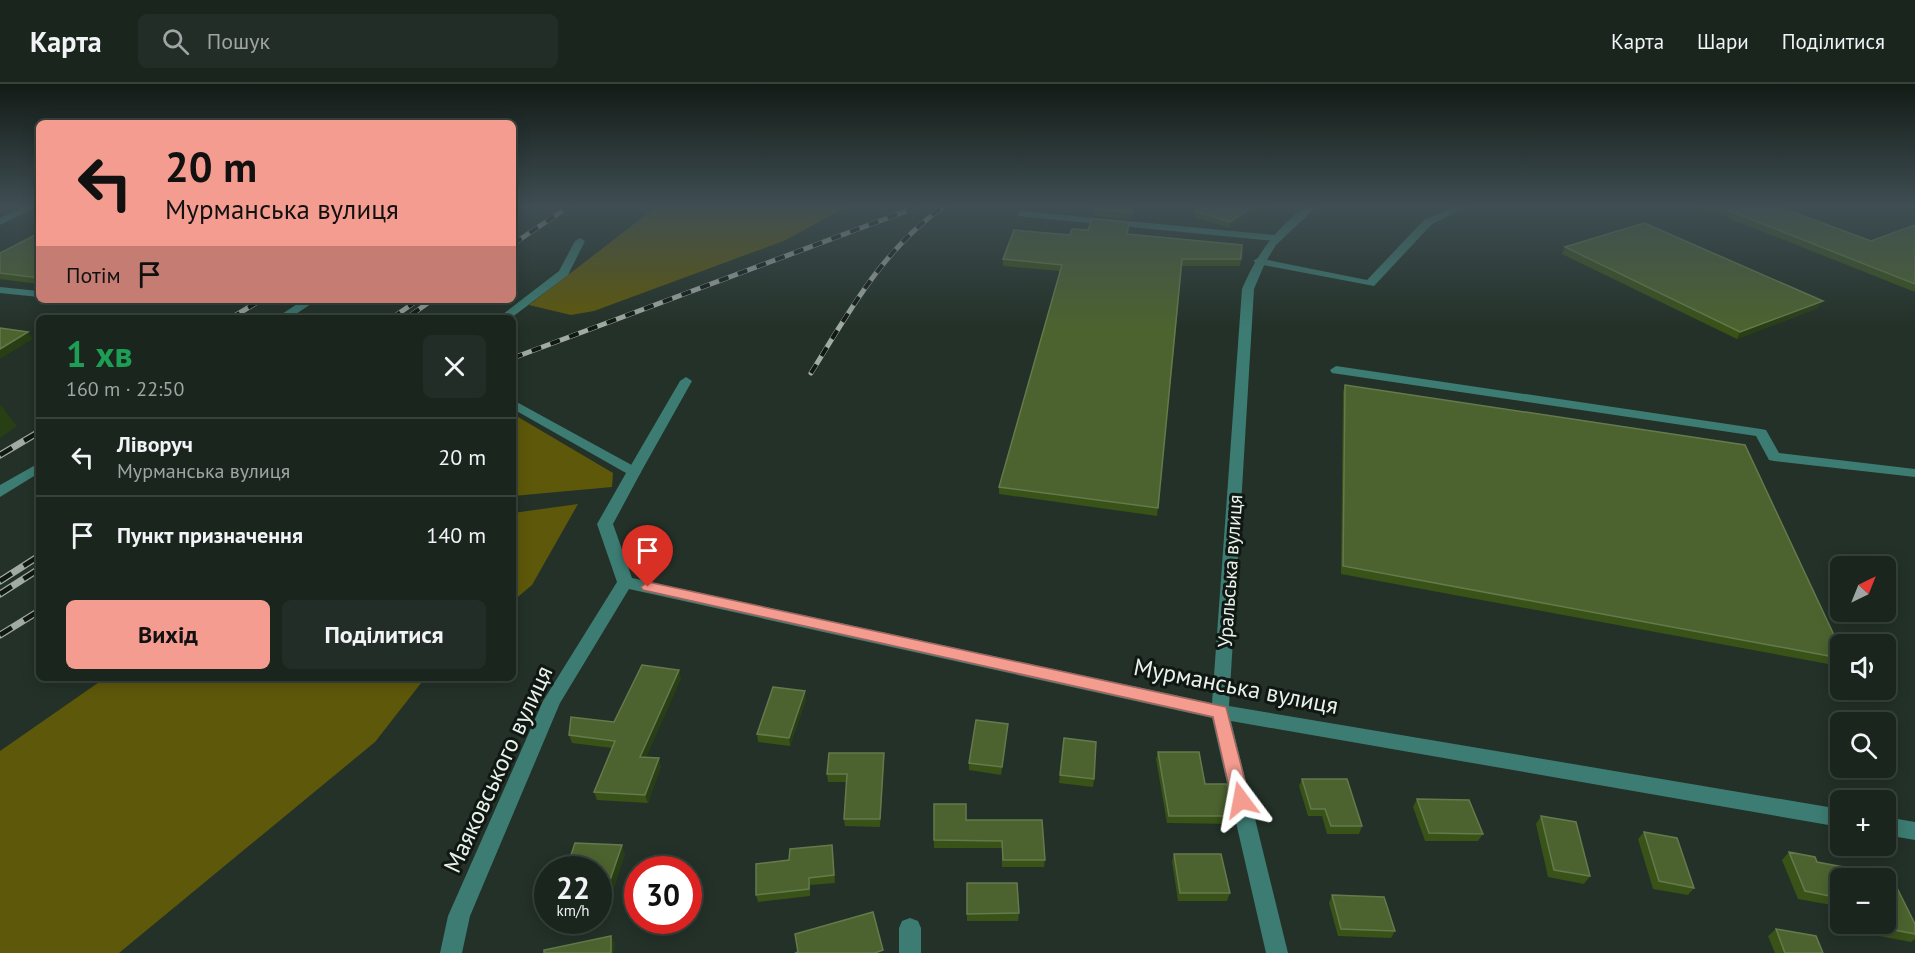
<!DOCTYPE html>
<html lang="uk">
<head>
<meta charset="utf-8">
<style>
  body { margin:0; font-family:"PT Sans",sans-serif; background:#232d27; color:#f1f3f6; height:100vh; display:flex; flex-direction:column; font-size:22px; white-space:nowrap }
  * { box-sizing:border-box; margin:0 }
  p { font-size:20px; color:#9fa5a4 }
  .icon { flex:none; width:33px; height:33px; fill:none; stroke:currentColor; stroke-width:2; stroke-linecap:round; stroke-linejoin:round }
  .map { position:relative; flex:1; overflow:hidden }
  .panel { position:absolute; left:36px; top:231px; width:480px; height:366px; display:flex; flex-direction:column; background:#1a251e; border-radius:9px; box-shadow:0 3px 15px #0003,0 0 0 2px #38423c }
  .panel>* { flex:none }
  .top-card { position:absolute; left:36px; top:36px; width:480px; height:183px; border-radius:9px; box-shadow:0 3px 15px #0003,0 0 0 2px #38423c; background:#f59c90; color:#111; overflow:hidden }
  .needle { width:39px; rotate:43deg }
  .fabs { position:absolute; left:1830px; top:472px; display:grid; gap:12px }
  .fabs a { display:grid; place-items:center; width:66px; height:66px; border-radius:9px; background:#1a251e; box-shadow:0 3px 15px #0003,0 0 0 2px #38423c; font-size:30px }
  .speed { position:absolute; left:534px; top:772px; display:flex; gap:12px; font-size:30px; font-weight:700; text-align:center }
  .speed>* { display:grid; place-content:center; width:78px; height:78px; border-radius:50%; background:#1a251e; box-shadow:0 3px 15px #0003,0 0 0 2px #38423c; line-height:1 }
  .speed small { font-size:15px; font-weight:400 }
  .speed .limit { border:9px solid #d22; background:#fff; color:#111 }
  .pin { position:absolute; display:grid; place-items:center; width:51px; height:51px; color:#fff; margin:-62px -26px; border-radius:50% 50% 50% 0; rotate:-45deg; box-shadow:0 0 6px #0007 }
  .pin .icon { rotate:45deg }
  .me { position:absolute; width:66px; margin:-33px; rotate:347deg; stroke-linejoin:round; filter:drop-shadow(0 0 4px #0008) }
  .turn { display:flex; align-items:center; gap:21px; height:126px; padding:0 30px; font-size:27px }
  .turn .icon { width:78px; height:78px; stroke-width:2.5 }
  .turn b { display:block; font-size:42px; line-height:51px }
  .then { display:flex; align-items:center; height:57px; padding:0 30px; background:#0003; gap:12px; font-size:22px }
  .round { display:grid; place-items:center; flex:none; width:63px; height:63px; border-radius:9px; background:#232d27 }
  .head { display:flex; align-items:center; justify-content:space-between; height:102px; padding:0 30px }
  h1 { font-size:36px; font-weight:700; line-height:45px; color:#1e9e55 }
  .button { display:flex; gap:12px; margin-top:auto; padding:12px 30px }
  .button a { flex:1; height:69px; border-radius:9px; background:#f59c90; color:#111; font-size:24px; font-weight:700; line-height:69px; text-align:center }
  .button a+a { background:#232d27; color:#f1f3f6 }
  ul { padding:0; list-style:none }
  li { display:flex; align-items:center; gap:18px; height:78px; padding:0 30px; border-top:2px solid #38423c }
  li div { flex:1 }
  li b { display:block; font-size:22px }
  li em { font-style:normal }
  header { display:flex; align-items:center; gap:36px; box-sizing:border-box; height:84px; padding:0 30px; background:#1a251e; border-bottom:2px solid #38423c }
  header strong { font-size:28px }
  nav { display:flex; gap:33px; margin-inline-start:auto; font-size:21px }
  .search { width:420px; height:54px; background:#232d27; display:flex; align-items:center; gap:15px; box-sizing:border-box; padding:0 21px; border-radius:9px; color:#9fa5a4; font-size:22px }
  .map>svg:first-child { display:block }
  .forest { fill:#5e580a }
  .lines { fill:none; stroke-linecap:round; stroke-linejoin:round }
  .service { fill:#3c7c72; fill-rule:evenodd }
  .minor { fill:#3c7c72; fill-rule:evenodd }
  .rail-far1-casing { stroke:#9faba3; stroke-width:5 }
  .rail-casing { stroke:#9faba3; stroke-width:7 }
  .rail-far1 { stroke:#111713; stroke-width:4; stroke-dasharray:10; stroke-linecap:butt }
  .rail { stroke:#111713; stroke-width:4.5; stroke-dasharray:14; stroke-linecap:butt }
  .wall { fill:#395218 }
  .shaded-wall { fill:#283e15 }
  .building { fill:#4c632f; stroke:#647a4c; stroke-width:1.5 }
  .route { fill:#f59c90; stroke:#9f655e; stroke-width:1.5 }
  .labels { text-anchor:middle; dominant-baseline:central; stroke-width:6; stroke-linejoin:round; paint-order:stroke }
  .street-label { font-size:20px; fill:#e8f2eb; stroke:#111713 }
  .near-street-label { font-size:24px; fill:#e8f2eb; stroke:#111713 }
</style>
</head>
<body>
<header>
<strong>Карта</strong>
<div class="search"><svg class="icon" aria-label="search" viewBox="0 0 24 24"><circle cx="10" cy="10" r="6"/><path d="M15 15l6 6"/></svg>Пошук</div>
<nav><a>Карта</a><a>Шари</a><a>Поділитися</a></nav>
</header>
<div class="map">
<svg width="1915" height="869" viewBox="0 0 1915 869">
  <rect width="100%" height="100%" fill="#233128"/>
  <path class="forest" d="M656 123H846L786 156 594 227 571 231 529 221Z
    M513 330 613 389 612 403 513 412Z
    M578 420 532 501 513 517V429Z
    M105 594H425L375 658 119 869H0V667Z"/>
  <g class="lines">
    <path class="service" d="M24 123H36L0 141V134Z
      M1455 123H1467L1432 140 1374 202 1258 180 1253 177 1258 174 1367 196 1424 136Z
      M1022 127 1274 151 1279 154 1274 157 1018 132V128Z
      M0 203 39 207V213L0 209Z
      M85 216H114C108 221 91 221 85 216Z
      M303 216H317L290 234H276Z
      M1336 282 1761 345 1766 346 1779 369 1915 385V393L1774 377 1769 376 1756 352 1332 289 1330 286Z
      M686 293 692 297 641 388 639 391H629L627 388 680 297Z
      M39 379V389L0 413V401Z
      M910 834 918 837 921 844V869H899V844L902 837Z"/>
    <path class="minor" d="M1305 123H1316L1276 161 1265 179 1254 205 1229 622 1840 725V743L1231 637 1288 869H1266L1212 634 629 505 560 619 470 832 462 869H440L448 832 543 617 617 498 597 440 626 389 513 325V316L639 385 641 388 613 440 632 494 1212 619 1242 205C1257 170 1275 145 1305 123Z
      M580 154 585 157 568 191 511 234H498L559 187 575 157Z
      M1886 733 1915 738V756L1886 751Z"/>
    <g class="rail-far1-casing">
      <path id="rail-far1" d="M513 160 568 123
        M411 231 432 216
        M231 234 261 216
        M392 234 418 216
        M513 274 917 123
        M811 289C849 228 883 165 943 123"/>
    </g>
    <g class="rail-casing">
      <path id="rail" d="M0 371 39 348
        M0 497 39 472
        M0 510 39 485
        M0 551 39 527"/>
    </g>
    <use href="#rail-far1" class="rail-far1"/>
    <use href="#rail" class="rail"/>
  </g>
  <path class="wall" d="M1134 123 1131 135 1094 132V125Z
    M1201 123H1260L1229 144 1194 133 1195 127Z
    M1701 123H1779L1871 157 1915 141V208Z
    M1129 139 1128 150 1241 175 1240 182H1182L1157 432 999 410V403L1060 187 1003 182V175L1070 151 1088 146Z
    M39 149V200L0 195V169Z
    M1565 163 1818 224 1737 255 1562 170Z
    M1345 301 1840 564V581L1839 582 1341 490 1343 308Z
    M681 594 646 673 661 682 648 719 597 716 594 708 612 664 572 659 569 651 614 638Z
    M806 615 790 662 758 658 757 650Z
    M1007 648 1001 691 969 686V679Z
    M1064 654 1094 695 1093 703 1059 699Z
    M1158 668 1205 700 1235 732 1232 740 1167 739 1156 675Z
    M884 669V676L880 743 845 742 844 735 847 698H828L827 690Z
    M1302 695 1362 742 1359 750H1327L1322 732H1308L1299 702Z
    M1417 715 1483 750 1478 757H1425L1413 723Z
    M934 720 966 736 1045 776 1044 783H1002V764H934Z
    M1541 732 1590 792 1584 800 1548 793 1536 740Z
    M1644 748 1694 804 1688 811 1653 805 1638 755Z
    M833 768 835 799 810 801V812L758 818 756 811 789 776Z
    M1789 768 1817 778 1915 840V855L1911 858 1848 846 1845 840H1886L1840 795V830L1837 822 1798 815 1782 776Z
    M625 769 611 813 598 812V786Z
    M1174 770 1230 809 1227 817H1178L1172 777Z
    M967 799 1019 829 1018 837H967Z
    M1332 811 1395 847 1391 854 1338 852 1329 819Z
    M1776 845 1823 869H1775L1768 852Z"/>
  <path class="shaded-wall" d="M1253 123H1260L1229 144 1230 138Z
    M1823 217 1818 224 1737 255 1740 248Z
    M28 248 33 255 0 275V265Z
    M1 321 17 342 0 354V322Z
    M679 586 681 594 643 681 640 673Z
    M805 607 806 615 790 662 789 654Z
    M884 669V676L880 743V735Z
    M659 674 661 682 648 719 645 711Z
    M622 761 625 769 611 813 607 805Z
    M611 852 615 859 614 869H611Z"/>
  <path class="building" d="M1095 123H1133L1132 129 1094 125Z
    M1201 123H1253L1230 138 1195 127Z
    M1720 123H1779L1871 157 1915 141V200Z
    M1092 135 1129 139 1127 150 1242 161 1241 175H1182L1158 424 999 403 1062 181 1003 175 1014 146 1070 151 1072 145 1088 146Z
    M1644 139 1823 217 1740 248 1565 163Z
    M39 149V194L0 189V169Z
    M0 244 28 248 0 265Z
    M1345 301 1745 361 1840 564V574L1343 482Z
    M642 581 679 586 640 673 659 674 645 711 594 708 615 657 569 651 571 633 614 638Z
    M773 603 805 607 789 654 757 650Z
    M976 636 1008 640 1002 683 969 679Z
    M1064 654 1096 658 1094 695 1060 691Z
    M1158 668H1199L1205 700H1227L1235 732H1169Z
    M829 669H884L880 735H844L847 690H827Z
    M1302 695H1347L1362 742H1331L1325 725H1311Z
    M1417 715 1469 716 1483 750 1429 749Z
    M934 720H966V736H1042L1045 776H1003L1002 757 934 756Z
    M1541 732 1576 738 1590 792 1554 786Z
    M1644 748 1677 754 1694 804 1659 797Z
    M575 759 622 761 607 805H598V786H566Z
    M832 761 834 791 809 794V805L756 811V780L789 776 790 765Z
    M1789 768 1815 773 1817 778 1891 792 1915 840V850L1863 840H1886V795H1840V814L1805 807Z
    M1174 770H1221L1230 809H1180Z
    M967 799H1017L1019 829 967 830Z
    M1332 811 1384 813 1395 847 1341 845Z
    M873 828 883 866 875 869H795L798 868 795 850Z
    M1776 845 1816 852 1823 869H1785Z
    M611 852V869H544V866Z"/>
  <linearGradient id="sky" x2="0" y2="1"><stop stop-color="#131b16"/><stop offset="0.5" stop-color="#3f4e53"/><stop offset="1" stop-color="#3f4e53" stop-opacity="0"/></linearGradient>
  <rect width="1915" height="244" fill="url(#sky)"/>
  <path class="route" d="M648 498 1226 623 1250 716 1247 721 1241 723 1235 721 1232 716 1213 633 643 506 641 503Z"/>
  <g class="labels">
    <g class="street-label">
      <text transform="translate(1230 487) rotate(-86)">Уральська вулиця</text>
    </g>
    <g class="near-street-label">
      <text transform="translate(1236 602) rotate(11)">Мурманська вулиця</text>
      <text transform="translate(498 685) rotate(-65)">Маяковського вулиця</text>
    </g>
  </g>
</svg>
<div class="fabs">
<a><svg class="needle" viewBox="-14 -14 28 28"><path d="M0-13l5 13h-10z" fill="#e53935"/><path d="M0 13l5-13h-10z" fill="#9fa5a4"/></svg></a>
<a><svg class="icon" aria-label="sound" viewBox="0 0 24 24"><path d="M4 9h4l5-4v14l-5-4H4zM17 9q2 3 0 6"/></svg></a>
<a><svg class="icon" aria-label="search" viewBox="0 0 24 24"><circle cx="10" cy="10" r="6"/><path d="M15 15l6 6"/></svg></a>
<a>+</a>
<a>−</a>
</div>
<div class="speed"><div>22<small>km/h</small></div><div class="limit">30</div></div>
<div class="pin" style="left:648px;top:503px;background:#d93025"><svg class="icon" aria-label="arrive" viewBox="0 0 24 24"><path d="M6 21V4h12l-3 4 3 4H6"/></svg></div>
<svg class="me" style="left:1241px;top:716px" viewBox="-20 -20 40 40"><path d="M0-17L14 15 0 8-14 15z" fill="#f59c90" stroke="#fff" stroke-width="4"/></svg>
<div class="top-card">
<div class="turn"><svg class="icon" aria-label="left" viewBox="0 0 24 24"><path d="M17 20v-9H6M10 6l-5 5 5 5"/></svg><div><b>20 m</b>Мурманська вулиця</div></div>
<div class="then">Потім<svg class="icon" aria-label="arrive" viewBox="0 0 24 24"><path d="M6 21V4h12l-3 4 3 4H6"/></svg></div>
</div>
<section class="panel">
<div class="head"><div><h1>1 хв</h1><p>160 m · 22:50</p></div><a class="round"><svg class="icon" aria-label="close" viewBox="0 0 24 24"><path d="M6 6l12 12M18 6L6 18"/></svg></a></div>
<ul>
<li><svg class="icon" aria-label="left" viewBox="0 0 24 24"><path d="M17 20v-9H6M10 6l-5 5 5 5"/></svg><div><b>Ліворуч</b><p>Мурманська вулиця</p></div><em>20 m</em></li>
<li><svg class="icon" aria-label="arrive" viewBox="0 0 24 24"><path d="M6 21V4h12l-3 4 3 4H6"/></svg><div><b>Пункт призначення</b></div><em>140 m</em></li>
</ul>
<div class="button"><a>Вихід</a><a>Поділитися</a></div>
</section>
</div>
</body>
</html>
